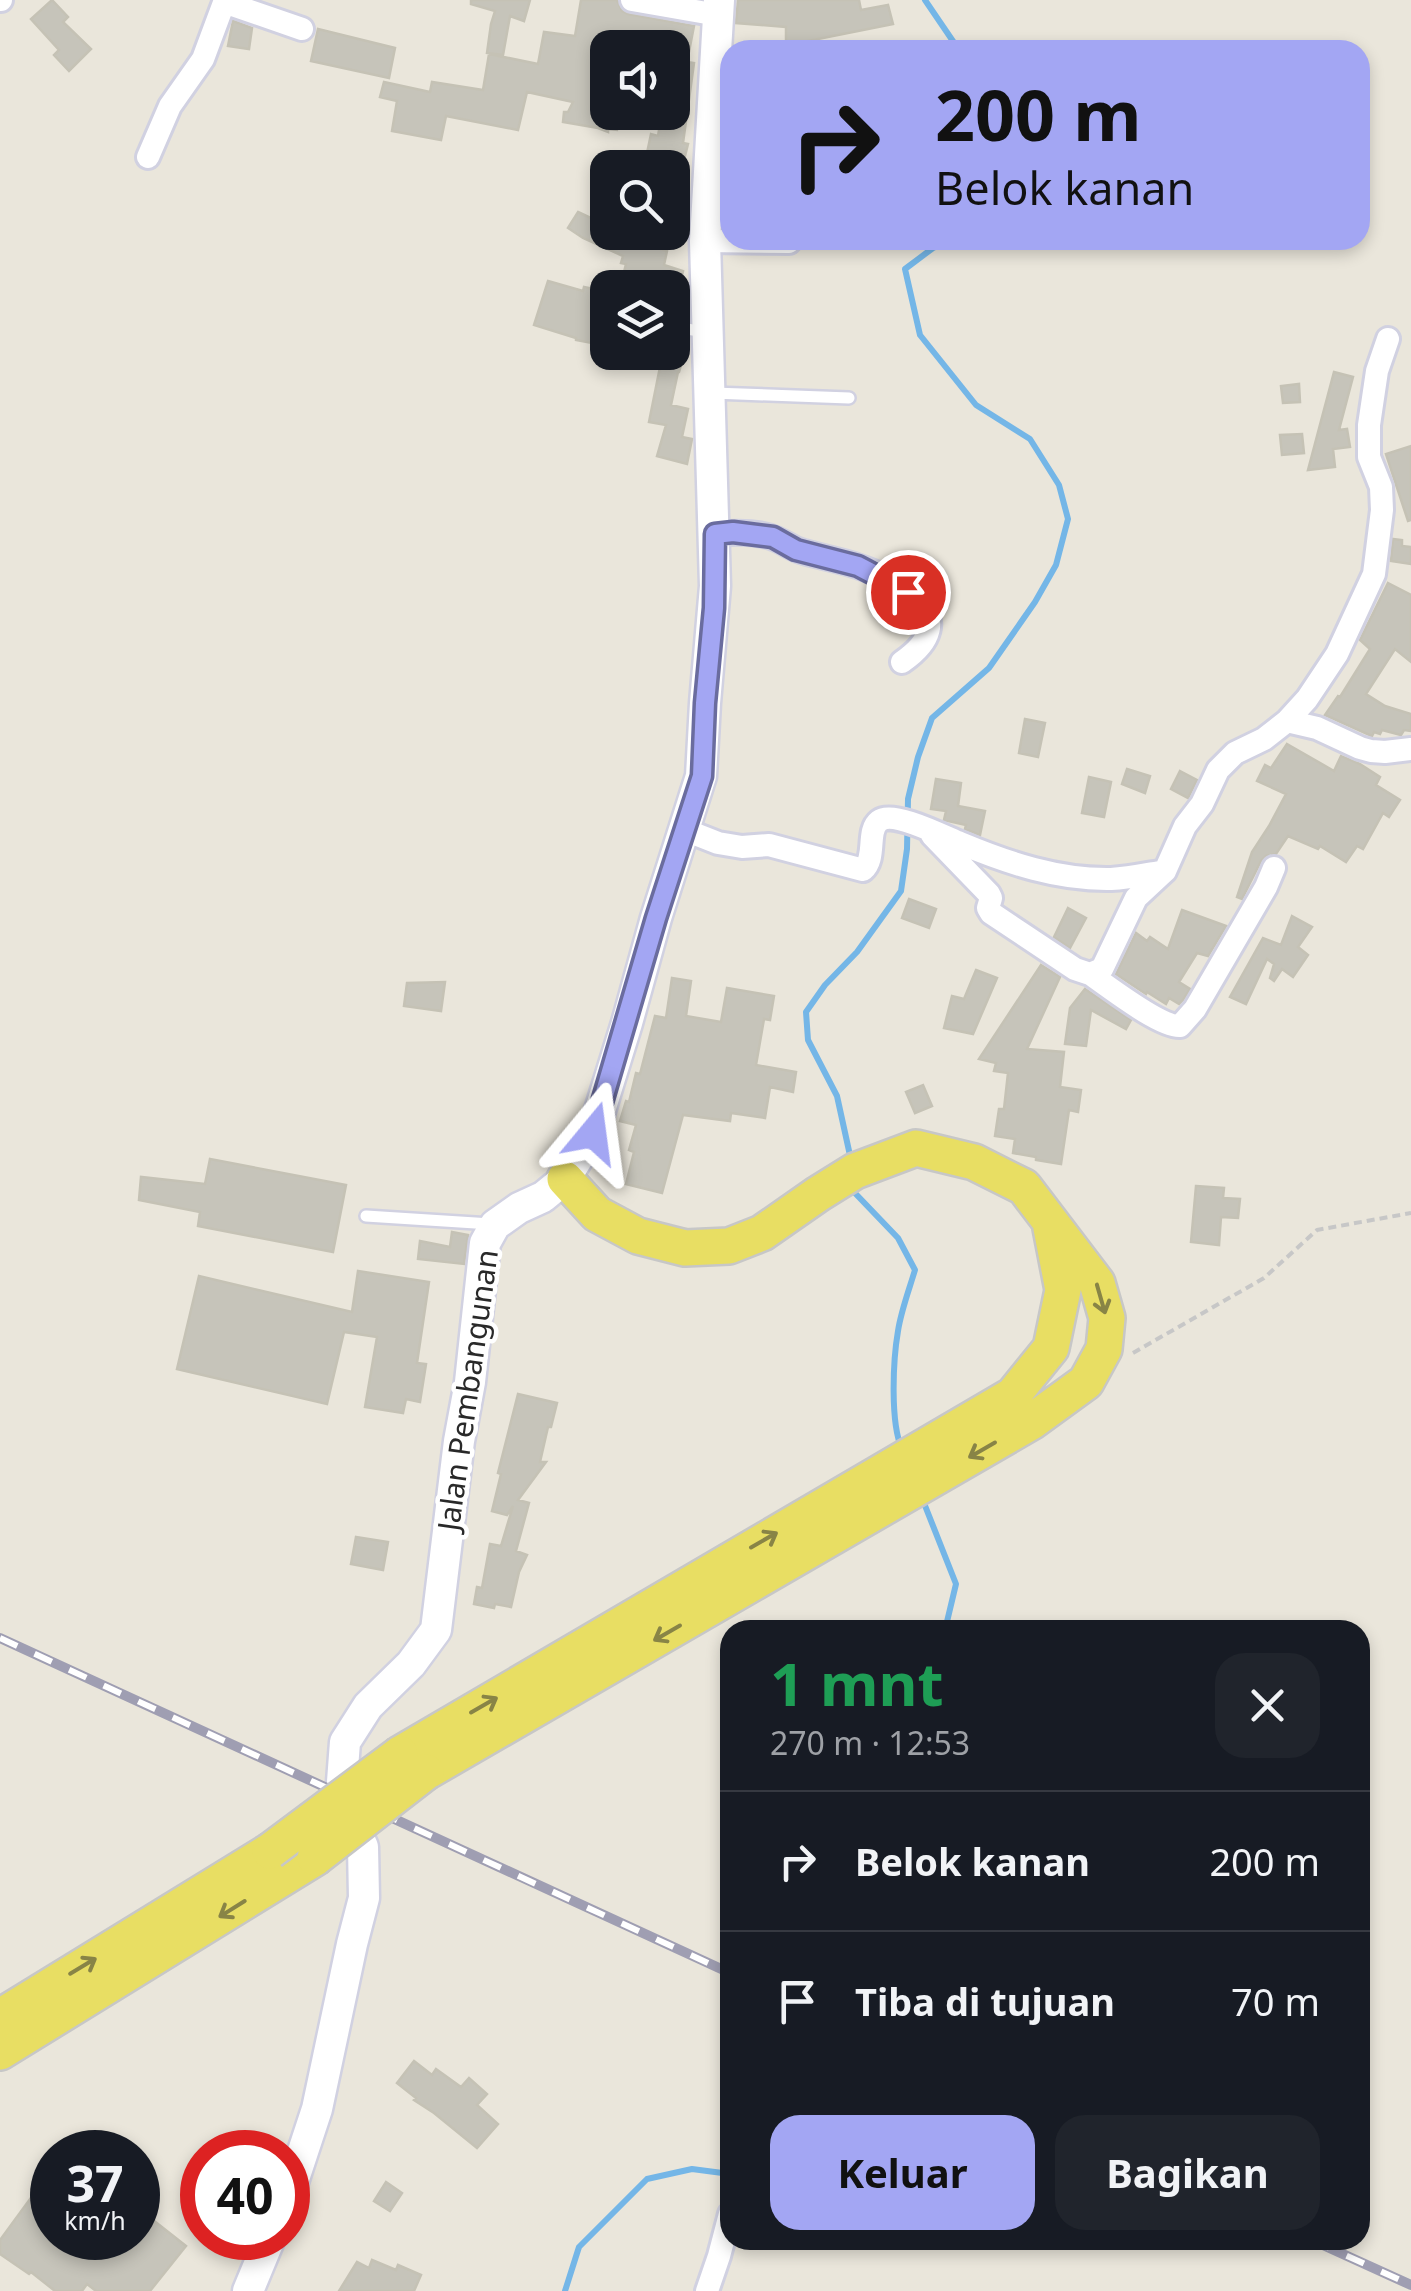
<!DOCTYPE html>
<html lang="id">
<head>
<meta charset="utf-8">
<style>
  body { margin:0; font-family:"Noto Sans",sans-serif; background:#20242c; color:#f1f3f6; height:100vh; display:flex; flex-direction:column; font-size:38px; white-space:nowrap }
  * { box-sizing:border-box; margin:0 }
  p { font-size:32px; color:#9ea1a6 }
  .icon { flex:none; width:55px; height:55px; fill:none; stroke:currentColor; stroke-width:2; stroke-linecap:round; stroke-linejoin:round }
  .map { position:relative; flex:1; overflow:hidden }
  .panel { position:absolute; left:720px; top:1620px; width:650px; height:630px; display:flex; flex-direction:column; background:#171b24; border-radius:30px; box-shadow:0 5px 15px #0003 }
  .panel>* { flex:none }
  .banner { position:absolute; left:720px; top:40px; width:650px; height:210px; border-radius:30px; box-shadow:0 5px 15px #0003; background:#a3a6f3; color:#111; overflow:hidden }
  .tools { position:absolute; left:590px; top:30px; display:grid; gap:20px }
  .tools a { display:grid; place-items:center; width:100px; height:100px; border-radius:20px; background:#171b24; box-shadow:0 5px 15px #0003; font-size:50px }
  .speed { position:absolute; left:30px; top:2130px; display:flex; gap:20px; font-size:50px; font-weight:700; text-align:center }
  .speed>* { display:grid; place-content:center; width:130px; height:130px; border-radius:50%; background:#171b24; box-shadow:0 5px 15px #0003; line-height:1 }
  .speed small { font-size:25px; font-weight:400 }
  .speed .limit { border:15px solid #d22; background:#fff; color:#111 }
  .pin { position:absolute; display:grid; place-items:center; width:85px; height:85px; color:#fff; margin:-42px; border:5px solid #fff; border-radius:50%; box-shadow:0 2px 10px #0007 }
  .me { position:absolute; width:110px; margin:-55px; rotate:16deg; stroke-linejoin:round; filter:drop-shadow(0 0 8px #0008) }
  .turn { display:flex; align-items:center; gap:35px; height:210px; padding:0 50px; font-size:45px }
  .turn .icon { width:130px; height:130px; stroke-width:2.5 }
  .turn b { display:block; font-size:70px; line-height:85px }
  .round { display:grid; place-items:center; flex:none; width:105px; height:105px; border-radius:30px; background:#20242c }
  .headline { display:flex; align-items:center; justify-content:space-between; height:170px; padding:0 50px }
  h1 { font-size:60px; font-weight:700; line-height:75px; color:#1e9e55 }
  .button { display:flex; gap:20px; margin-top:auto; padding:20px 50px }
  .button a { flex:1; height:115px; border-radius:30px; background:#a3a6f3; color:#111; font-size:40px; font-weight:700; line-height:115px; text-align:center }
  .button a+a { background:#20242c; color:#f1f3f6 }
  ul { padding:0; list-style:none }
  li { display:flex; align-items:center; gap:30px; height:140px; padding:0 50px; border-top:2px solid #363941 }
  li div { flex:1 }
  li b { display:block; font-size:38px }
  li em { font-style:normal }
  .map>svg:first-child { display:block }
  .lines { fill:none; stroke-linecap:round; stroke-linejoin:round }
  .stream { stroke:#74b6e7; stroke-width:6 }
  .building { fill:#c6c4ba; stroke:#c5c2b5; stroke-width:2.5 }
  .lane-casing { stroke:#d1d1e1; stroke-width:16 }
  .street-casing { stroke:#d1d1e1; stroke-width:28 }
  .secondary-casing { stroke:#d1d1e1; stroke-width:35 }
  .primary-casing { stroke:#c7c7c7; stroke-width:40 }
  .path { stroke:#c7c7c7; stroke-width:4; stroke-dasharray:8 5; stroke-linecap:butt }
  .lane { stroke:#fff; stroke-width:11 }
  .street { stroke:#fff; stroke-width:22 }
  .secondary { stroke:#fff; stroke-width:30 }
  .primary { stroke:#e8de63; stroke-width:35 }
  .rail-casing { stroke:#9f9eb2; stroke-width:10 }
  .rail { stroke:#fff; stroke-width:6; stroke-dasharray:19; stroke-linecap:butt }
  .primary-bridge-casing { stroke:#c7c7c7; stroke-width:40; stroke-linecap:butt }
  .primary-bridge { stroke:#e8de63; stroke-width:35 }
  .oneway { stroke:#888446 }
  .route-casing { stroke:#6a6c9e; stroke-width:25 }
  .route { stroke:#a3a6f3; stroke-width:18 }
  .labels { text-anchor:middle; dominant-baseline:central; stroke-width:9; stroke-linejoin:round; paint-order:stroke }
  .street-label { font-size:30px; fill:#292929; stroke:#fff }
</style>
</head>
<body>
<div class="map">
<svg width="1411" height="2291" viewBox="0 0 1411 2291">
  <rect width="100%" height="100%" fill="#eae6db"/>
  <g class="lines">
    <path class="stream" d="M925 0 959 50
      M851 1160 837 1096 808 1040 806 1012 825 985 857 952 901 891 907 849 908 799 918 757 932 718 989 668 1035 602 1056 565 1068 519 1059 485 1030 439 976 405 920 335 905 269 933 248 950 240
      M853 1188V1191L898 1238 915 1270C909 1290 901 1311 898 1331 893 1360 890 1423 902 1449
      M922 1498 956 1584 945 1630
      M565 2291 579 2247 647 2179 692 2169 730 2174"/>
  </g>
  <path class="building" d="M52 0 68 17 63 22 91 49 69 71 54 55 59 50 31 19Z
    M471 0H530L524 21 510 16 503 55 487 53 491 24 495 11 471 4Z
    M581 0H617L622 11 628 14 694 26 687 62 694 63 683 143 688 144 682 168H648L651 154 647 153 651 134 658 136 662 112H672V48H608V112H620L617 130 608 129V132L598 128 563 122 564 112H568L573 102 527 92 518 130 446 116 441 140 392 131 397 101 380 97 384 82 430 92 432 82 483 90 489 54 538 64 544 32 575 36Z
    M738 0H859L861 10 888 5 893 24 808 41V43H786V27L736 23Z
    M233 21 252 28 249 49 228 46Z
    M318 29 395 48 389 78 311 61Z
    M578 212 608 226V232H662L658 248 667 251 664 265 683 271 679 288H620L626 264 621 263 623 256 583 238 568 228Z
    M548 281 583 291 584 287 608 292V346L576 340V338L534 325Z
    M626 352H685L679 372H678L671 405 688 409 682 437 692 439 687 464 657 456 666 425 649 422 660 367 626 358Z
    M1334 372 1353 377 1339 430 1347 429 1350 447 1333 449 1335 467 1308 470Z
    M1299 384 1300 402 1283 403 1281 386Z
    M1302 434 1304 453 1282 455 1280 435Z
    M1411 446V520L1408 521 1386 454Z
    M1393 539 1402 540V546L1411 547V564L1391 561Z
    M1388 583 1411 595V662L1395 649 1366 694 1385 706 1411 714V731L1404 730 1401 735 1382 730 1380 734 1374 732 1372 736 1325 715 1338 696 1340 697 1370 649 1360 640Z
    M1025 719 1045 723 1038 757 1019 753Z
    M1287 744 1334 771 1341 756 1360 764 1380 777 1376 785 1400 800 1389 817 1383 813 1363 849 1357 846 1346 862 1320 846 1318 849 1288 836 1276 854 1266 856 1261 861 1242 899 1237 897 1252 852 1269 826 1286 794 1257 781 1265 765 1271 768Z
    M1127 769 1150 776 1145 793 1122 784Z
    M1180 771 1197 780 1188 798 1171 789Z
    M1089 777 1111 782 1104 817 1082 813Z
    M936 779 961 783 958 806 985 811 980 835 965 829 966 825 944 820 946 811 931 809Z
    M909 899 936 909 929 928 902 918Z
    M1068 908 1086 918 1070 948 1054 937Z
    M1182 910 1226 926 1208 956 1197 953 1179 982 1190 989 1183 1000 1179 1004 1169 998 1166 1004 1147 992 1146 994 1116 974 1136 933 1147 941 1150 937 1168 949Z
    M1292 916 1312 927 1298 947 1308 955 1293 977 1282 969 1274 981 1270 978 1274 964 1267 959 1246 1004 1230 997 1263 938 1281 945Z
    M1041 965 1060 977 1027 1049 1064 1052 1060 1087 1081 1090 1078 1112 1069 1110 1061 1164 1036 1160V1157L1013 1153 1015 1139 995 1136 999 1109H1004L1008 1073 994 1071 996 1063 979 1059Z
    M976 970 997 978 973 1034 944 1028 952 996 964 999Z
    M672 978 691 981 686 1016 721 1022 727 988 774 996 770 1020 764 1019 756 1065 796 1072 793 1092 770 1087 765 1118 731 1113 730 1121 683 1115 662 1193 626 1184 634 1152 629 1150 636 1125 620 1121 626 1101 629 1102 636 1073 640 1074 655 1016 666 1018Z
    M445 982 441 1011 404 1006 407 983Z
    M1085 989 1131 1020 1126 1029 1091 1010 1086 1046 1065 1044 1070 1008Z
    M923 1085 932 1106 915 1113 906 1092Z
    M210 1159 346 1185 333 1252 198 1226 200 1212 139 1200 141 1177 205 1184Z
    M1196 1186 1224 1188 1223 1198 1240 1199 1238 1218 1221 1217 1219 1245 1191 1242Z
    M452 1232 468 1235 464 1264 418 1259 420 1241 450 1247Z
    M358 1271 429 1282 417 1363 426 1364 420 1402 406 1399 403 1413 365 1407 377 1337 344 1332 327 1404 177 1369 199 1276 352 1312Z
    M518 1394 557 1403 551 1427H548L540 1462H546L518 1500 529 1503 516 1551 527 1555 519 1572 511 1607 495 1604 494 1608 474 1604 477 1587 482 1588 490 1544 501 1546 513 1506 507 1515 492 1511 501 1474 498 1473Z
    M356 1537 388 1542 383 1570 351 1564Z
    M414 2061 432 2075 436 2069 461 2087 469 2078 487 2094 477 2105 498 2124 477 2148 434 2113 414 2100 416 2098 397 2083Z
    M52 2169V2238H114L130 2249 153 2220 186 2246 150 2291H96L87 2284 82 2291H55L31 2272 29 2274 0 2254V2240Z
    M386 2182 402 2193 390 2211 374 2201Z
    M372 2260 396 2270 398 2265 421 2275 414 2291H339L357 2262 369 2268Z"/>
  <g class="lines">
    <g class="lane-casing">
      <path id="lane" d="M672 327 707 332
        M713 393 849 398
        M366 1216 491 1224"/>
    </g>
    <g class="street-casing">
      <path id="street" d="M0 0H1
        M632 0 718 15
        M224 2 302 29
        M148 157 170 106 203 59 225 0
        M705 241 789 242
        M715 534C734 532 758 531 776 539 786 543 794 550 804 552 821 557 840 560 857 566 903 581 966 618 902 662
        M1287 721 1317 728 1360 748 1371 751 1385 752 1411 749
        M685 830 718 843 742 847 769 845 863 870C877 858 866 831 879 821 893 810 945 837 960 843 1008 863 1058 880 1111 879 1129 878 1147 874 1165 871L1185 826 1202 804 1218 770 1235 753 1264 739 1287 721 1307 699 1337 654 1374 574 1382 510 1381 487 1369 457V425L1377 371 1388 339
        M932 835 989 894 991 898 988 908 991 913 1075 969 1090 974 1102 969 1136 898 1165 871
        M1090 974C1109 987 1160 1027 1180 1026L1195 1009 1266 887 1274 868
        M707 2291 719 2256 730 2214"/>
    </g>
    <g class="secondary-casing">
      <path id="secondary" d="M288 2197 317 2109 352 1944 364 1898 363 1847 341 1795 345 1742 368 1706 411 1664 436 1630 459 1441 470 1382 485 1243 495 1225 519 1208 543 1197 565 1179 593 1133 627 1023 656 918 701 776 705 703 715 586 705 241 719 0
        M248 2291 270 2238"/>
    </g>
    <g class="primary-casing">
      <path id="primary" d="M400 1754 1013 1395 1051 1348 1063 1290 1051 1228
        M426 1772 1031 1422 1086 1382 1104 1349 1107 1318 1097 1283 1024 1187 974 1162 916 1148 855 1171 818 1194 762 1233 729 1246 685 1248 638 1236 597 1214 565 1179
        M0 2017 270 1851
        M0 2052 315 1858"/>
    </g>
    <path class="path" d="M1133 1353 1264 1278 1317 1230 1411 1213"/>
    <use href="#lane" class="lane"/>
    <use href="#street" class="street"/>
    <use href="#secondary" class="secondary"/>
    <use href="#primary" class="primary"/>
    <g class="rail-casing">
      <path id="rail" d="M0 1638 730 1973
        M1312 2240 1411 2285"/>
    </g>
    <use href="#rail" class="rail"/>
    <g class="primary-bridge-casing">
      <path id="primary-bridge" d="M270 1851 400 1754
        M315 1858 426 1772"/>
    </g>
    <use href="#primary-bridge" class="primary-bridge"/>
  </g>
  <defs><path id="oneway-shaft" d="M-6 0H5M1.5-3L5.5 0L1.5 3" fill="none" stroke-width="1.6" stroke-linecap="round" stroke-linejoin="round" transform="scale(2.5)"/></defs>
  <g class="oneway">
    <use href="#oneway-shaft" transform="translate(1101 1299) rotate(74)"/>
    <use href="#oneway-shaft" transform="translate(982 1450) rotate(150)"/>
    <use href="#oneway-shaft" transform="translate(764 1540) rotate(-30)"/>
    <use href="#oneway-shaft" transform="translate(667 1633) rotate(150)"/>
    <use href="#oneway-shaft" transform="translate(484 1705) rotate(-30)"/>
    <use href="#oneway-shaft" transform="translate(232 1909) rotate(148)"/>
    <use href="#oneway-shaft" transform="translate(83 1966) rotate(-31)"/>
  </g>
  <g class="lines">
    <g class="route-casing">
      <path id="route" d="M593 1133 656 918 702 776 705 703 714 608 715 534 733 532 773 537 796 550 858 566 908 592"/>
    </g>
    <use href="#route" class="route"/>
  </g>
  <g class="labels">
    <g class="street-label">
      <text transform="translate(467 1390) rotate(-82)">Jalan Pembangunan</text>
    </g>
  </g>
</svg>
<div class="tools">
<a><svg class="icon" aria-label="sound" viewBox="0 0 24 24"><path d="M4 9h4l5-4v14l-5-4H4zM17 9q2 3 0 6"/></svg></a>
<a><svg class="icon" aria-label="search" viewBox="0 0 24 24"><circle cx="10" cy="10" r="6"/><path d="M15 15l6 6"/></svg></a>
<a><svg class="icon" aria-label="layers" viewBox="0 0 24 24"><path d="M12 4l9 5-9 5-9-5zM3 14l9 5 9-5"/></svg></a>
</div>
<div class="speed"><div>37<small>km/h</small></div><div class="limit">40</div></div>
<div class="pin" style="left:908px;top:592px;background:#d93025"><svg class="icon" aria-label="arrive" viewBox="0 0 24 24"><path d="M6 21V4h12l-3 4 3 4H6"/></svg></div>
<svg class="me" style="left:593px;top:1133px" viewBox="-20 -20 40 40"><path d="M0-17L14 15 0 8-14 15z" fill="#a3a6f3" stroke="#fff" stroke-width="4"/></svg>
<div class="banner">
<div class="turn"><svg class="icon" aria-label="right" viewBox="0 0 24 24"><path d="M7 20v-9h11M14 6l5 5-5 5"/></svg><div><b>200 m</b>Belok kanan</div></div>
</div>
<section class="panel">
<div class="headline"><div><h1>1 mnt</h1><p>270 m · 12:53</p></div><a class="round"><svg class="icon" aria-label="close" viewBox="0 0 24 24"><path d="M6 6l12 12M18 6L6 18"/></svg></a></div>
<ul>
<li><svg class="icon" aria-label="right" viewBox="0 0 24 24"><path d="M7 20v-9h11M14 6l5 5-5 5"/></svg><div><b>Belok kanan</b></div><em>200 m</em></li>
<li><svg class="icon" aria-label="arrive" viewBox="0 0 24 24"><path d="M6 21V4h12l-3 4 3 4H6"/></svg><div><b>Tiba di tujuan</b></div><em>70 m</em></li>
</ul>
<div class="button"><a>Keluar</a><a>Bagikan</a></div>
</section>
</div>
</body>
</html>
